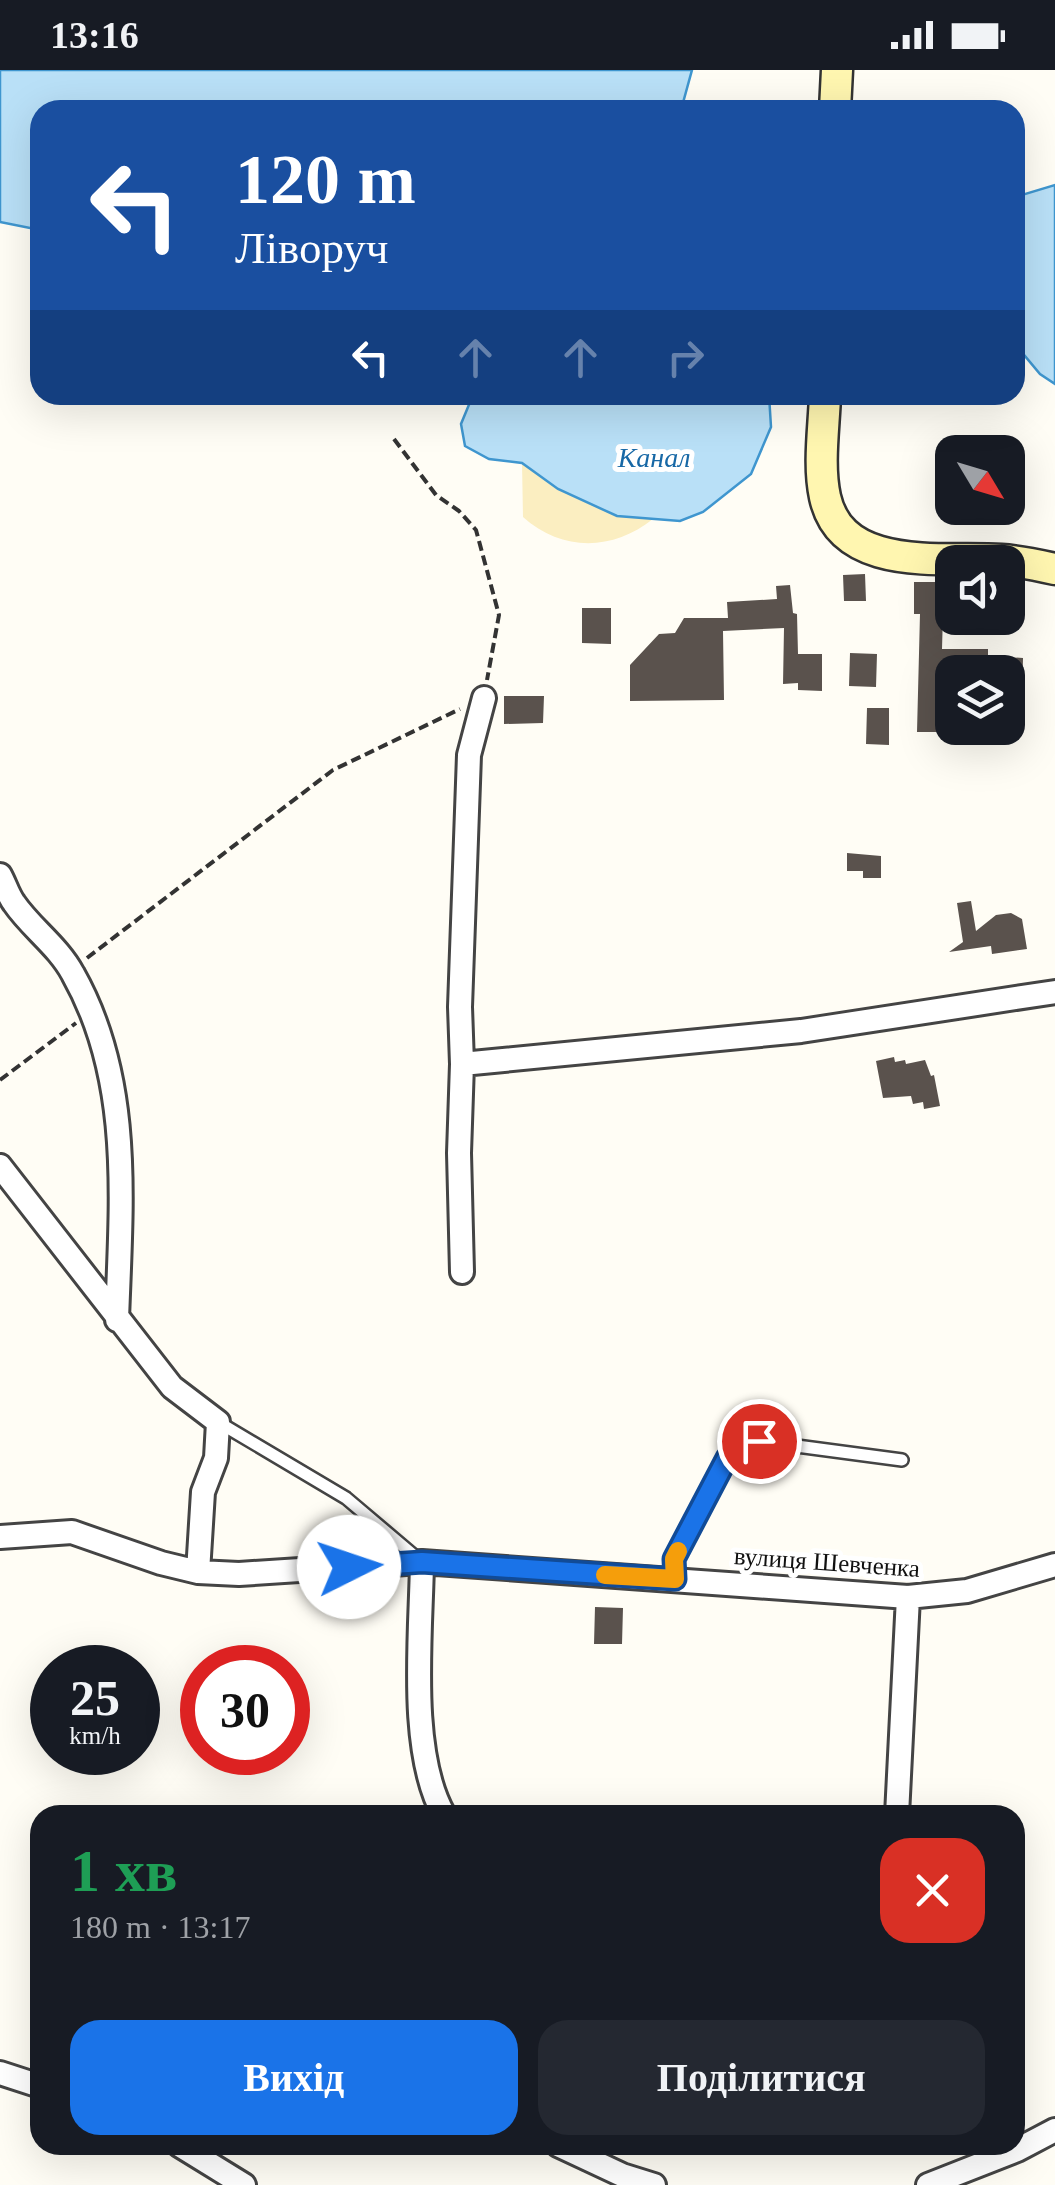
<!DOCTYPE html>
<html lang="uk">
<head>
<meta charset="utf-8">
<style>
  body { margin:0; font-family:"Times New Roman",serif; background:#242831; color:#f1f3f6; height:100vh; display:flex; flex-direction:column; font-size:38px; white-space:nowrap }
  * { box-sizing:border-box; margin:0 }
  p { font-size:32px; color:#9ea1a6 }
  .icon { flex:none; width:55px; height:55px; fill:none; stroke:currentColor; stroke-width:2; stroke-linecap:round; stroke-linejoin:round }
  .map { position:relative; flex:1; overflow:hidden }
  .sheet { position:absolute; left:30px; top:1735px; width:995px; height:350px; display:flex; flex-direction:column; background:#171b24; border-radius:30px; box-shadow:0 10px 40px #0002 }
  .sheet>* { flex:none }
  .banner { position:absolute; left:30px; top:30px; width:995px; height:305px; border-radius:30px; box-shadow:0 10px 40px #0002; background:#1a4fa0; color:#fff; overflow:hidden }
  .needle { width:65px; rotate:128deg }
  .fabs { position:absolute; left:935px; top:365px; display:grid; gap:20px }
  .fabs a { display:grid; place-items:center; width:90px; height:90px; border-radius:20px; background:#171b24; box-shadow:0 10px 40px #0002; font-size:50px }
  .speed { position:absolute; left:30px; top:1575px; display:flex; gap:20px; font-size:50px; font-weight:700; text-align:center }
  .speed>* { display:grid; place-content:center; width:130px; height:130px; border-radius:50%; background:#171b24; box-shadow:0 10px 40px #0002; line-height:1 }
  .speed small { font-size:25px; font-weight:400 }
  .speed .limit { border:15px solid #d22; background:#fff; color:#111 }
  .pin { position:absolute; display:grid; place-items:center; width:85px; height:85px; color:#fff; margin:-42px; border:5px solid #fff; border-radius:50%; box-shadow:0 2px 10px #0007 }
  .me { position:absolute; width:110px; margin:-55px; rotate:86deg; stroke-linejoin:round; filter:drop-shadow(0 0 8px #0008) }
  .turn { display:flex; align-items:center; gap:35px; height:210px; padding:0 40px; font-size:45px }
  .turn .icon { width:130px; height:130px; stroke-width:2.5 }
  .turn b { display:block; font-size:70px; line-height:85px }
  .lanes { display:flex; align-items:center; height:95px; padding:0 40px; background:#0003; justify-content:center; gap:50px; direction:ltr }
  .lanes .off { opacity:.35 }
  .round { display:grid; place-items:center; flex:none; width:105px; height:105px; border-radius:30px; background:#242831 }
  .summary { display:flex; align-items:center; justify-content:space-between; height:170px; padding:0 40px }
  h1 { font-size:60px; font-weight:800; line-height:75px; color:#1e9e55 }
  .button { display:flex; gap:20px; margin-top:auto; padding:20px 40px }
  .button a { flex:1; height:115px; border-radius:30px; background:#1a73e8; color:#fff; font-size:40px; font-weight:800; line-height:115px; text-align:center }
  .button a+a { background:#242831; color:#f1f3f6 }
  .status { display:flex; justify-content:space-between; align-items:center; height:70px; padding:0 50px; background:#171b24; direction:ltr }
  .status svg { height:28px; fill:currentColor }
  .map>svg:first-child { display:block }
  .sand { fill:#fbeec1 }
  .water { fill:#b9e0f7; stroke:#3f96cf; stroke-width:2.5 }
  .building { fill:#5a524d }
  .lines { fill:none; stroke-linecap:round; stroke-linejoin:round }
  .lane-casing { stroke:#444; stroke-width:16 }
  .street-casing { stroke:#444; stroke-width:28 }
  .secondary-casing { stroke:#333; stroke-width:35 }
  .path { stroke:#333; stroke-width:4; stroke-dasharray:10 5; stroke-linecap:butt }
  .lane { stroke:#fff; stroke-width:11 }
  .street { stroke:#fff; stroke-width:22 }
  .secondary { stroke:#fff6b0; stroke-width:30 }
  .route-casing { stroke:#114b97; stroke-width:25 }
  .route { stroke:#1a73e8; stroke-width:18 }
  .slow { stroke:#f59e0b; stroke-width:18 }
  .labels { text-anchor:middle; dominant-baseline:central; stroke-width:10; stroke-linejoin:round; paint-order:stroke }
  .street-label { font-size:25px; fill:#111; stroke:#fff }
  .water-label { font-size:28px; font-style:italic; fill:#1768a6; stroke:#fff }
</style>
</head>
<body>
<div class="status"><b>13:16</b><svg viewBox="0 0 49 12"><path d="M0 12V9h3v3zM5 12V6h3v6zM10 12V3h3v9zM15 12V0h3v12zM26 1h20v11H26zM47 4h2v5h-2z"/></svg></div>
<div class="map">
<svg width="1055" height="2115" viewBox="0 0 1055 2115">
  <rect width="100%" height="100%" fill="#fffdf5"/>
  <path class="sand" d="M522 393C564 424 600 444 653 449 613 481 562 482 523 447Z"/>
  <path class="water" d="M0 0H692L681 40H40V160L0 152Z
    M1055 115V314L1040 304 1015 274V127Z
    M473 325H769L771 357 751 404 703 442 680 451 617 446 558 419 522 393 489 389 465 376 461 354Z"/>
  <path class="building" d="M865 504 866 531H844L843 505Z
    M914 512H952V544H943L942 579H988V586L1023 588 1022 631H1008V602H941L940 662H917L920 544H914Z
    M790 515 793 543 797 544 798 584H822V621L798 620V613L783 614 784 558 723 561 724 630 630 631V595L659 564 675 563 684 548H728L727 532 777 529 776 516Z
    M582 538H611V574L582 573Z
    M850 583 877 584 876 617 849 616Z
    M504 626H544L543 653 504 654Z
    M867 638H889V675L866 674Z
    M847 783 881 786V808H863V801H847Z
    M971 831 976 861 996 845 1011 843 1022 849 1027 879 992 884 991 876 949 882 963 872 957 833Z
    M894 987 895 992 905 990 906 994 925 990 931 1006 934 1005 940 1036 924 1039 923 1032 913 1034 911 1026 883 1028 876 991Z
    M595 1537 623 1538 622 1574H594Z"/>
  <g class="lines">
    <g class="lane-casing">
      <path id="lane" d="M218 1352 346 1428 418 1489
        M675 1509 674 1489 684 1467 735 1378 759 1371 902 1390"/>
    </g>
    <g class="street-casing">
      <path id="street" d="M0 805C5 814 8 825 14 833 31 858 58 876 73 904 133 1010 121 1132 117 1250
        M462 994 460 937 469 685 484 628
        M0 1096 172 1317 218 1352 216 1388 203 1422 198 1502
        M462 1202 459 1083 462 994 801 961 1055 922
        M0 1467 72 1462 161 1493 198 1502 239 1504 422 1492 908 1527 967 1521 1055 1495
        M422 1492C421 1564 408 1682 444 1745
        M897 1745 908 1527
        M0 2003 40 2016
        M179 2075 244 2115
        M558 2075 622 2105 654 2115
        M928 2115 1017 2080 1055 2060"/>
    </g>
    <g class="secondary-casing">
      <path id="secondary" d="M835 40 837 0
        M825 325C824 357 818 395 825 427 842 504 944 486 1001 490 1019 491 1037 495 1055 499"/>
    </g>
    <path class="path" d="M394 369 436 425 459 441 476 460 499 545 487 610
      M87 888 333 700 460 639
      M0 1010 76 953"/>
    <use href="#lane" class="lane"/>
    <use href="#street" class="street"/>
    <use href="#secondary" class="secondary"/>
  </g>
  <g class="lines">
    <g class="route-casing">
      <path id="route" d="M349 1497 422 1492 675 1509 674 1489 727 1388 735 1378 759 1371"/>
    </g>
    <use href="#route" class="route"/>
    <path class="slow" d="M605 1505 675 1509 674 1489 678 1481"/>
  </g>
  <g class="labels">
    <g class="street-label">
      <text transform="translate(827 1492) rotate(4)">вулиця Шевченка</text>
    </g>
    <g class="water-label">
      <text x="654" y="387">Канал</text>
    </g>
  </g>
</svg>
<div class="fabs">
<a><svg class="needle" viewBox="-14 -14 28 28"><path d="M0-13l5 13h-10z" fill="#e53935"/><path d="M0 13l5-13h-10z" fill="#9ea1a6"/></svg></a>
<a><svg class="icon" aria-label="sound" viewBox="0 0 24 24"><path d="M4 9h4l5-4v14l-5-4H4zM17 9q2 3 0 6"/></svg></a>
<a><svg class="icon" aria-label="layers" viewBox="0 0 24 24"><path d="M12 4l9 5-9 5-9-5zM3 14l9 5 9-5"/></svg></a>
</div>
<div class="speed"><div>25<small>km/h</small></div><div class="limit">30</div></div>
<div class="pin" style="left:759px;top:1371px;background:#d93025"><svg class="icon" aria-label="arrive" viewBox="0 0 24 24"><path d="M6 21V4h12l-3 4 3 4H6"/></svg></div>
<svg class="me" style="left:349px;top:1497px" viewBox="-20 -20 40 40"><circle r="19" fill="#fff"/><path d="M0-13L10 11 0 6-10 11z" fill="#1a73e8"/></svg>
<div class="banner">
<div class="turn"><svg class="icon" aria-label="left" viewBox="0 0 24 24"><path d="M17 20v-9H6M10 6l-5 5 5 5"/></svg><div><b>120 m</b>Ліворуч</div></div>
<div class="lanes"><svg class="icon" aria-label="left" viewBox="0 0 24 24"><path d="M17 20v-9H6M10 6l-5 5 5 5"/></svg><svg class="icon off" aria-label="ahead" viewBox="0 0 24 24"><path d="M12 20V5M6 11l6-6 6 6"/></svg><svg class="icon off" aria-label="ahead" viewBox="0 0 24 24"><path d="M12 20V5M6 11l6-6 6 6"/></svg><svg class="icon off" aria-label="right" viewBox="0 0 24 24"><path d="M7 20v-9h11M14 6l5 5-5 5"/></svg></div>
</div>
<section class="sheet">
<div class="summary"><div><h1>1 хв</h1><p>180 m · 13:17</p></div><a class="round" style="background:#d93025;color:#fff"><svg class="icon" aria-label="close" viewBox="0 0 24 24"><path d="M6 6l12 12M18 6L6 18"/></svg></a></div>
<div class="button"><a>Вихід</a><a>Поділитися</a></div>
</section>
</div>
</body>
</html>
